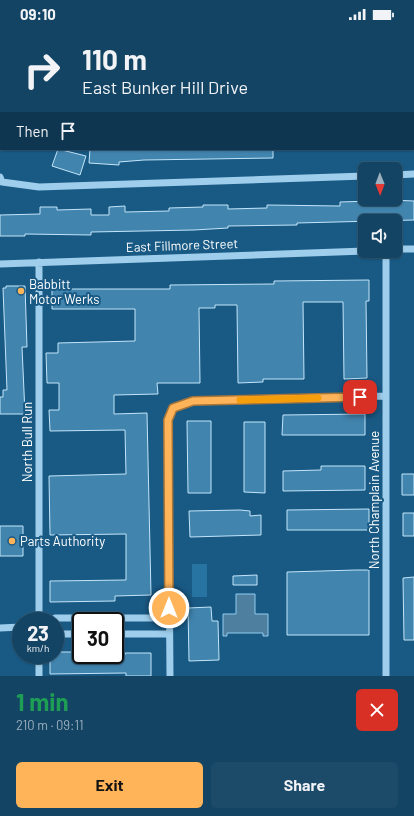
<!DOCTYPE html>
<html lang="en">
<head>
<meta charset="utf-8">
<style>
  body { margin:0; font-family:Barlow,sans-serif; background:#1c4b6a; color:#f1f3f6; height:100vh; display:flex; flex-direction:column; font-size:15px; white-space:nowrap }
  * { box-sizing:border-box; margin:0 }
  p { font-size:13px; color:#9db0bf }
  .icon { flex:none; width:22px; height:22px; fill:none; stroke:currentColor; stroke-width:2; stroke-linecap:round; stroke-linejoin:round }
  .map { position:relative; height:648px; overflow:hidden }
  .side { display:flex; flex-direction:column; background:#134464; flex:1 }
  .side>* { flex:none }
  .guide { position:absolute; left:0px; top:0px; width:414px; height:122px; box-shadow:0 1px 3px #0004,0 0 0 1px #325c78; background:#134464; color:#f1f3f6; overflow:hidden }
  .needle { width:26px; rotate:179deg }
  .fabs { position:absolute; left:358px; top:134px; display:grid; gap:8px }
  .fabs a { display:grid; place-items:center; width:44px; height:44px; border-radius:6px; background:#134464; box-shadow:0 1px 3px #0004,0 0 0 1px #325c78; font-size:20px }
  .speed { position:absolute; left:12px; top:584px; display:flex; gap:8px; font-size:20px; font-weight:700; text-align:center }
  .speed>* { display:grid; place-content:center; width:52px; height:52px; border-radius:50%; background:#134464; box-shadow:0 1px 3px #0004,0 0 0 1px #325c78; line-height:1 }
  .speed small { font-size:10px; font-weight:400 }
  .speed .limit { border:2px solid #111; border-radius:6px; background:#fff; color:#111 }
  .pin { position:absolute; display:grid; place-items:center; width:34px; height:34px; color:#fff; margin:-17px; border-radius:8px; box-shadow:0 2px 6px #0006 }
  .me { position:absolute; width:44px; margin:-22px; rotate:0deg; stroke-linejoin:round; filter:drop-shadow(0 0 3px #0008) }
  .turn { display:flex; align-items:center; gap:14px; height:84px; padding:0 16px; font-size:18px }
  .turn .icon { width:52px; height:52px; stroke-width:2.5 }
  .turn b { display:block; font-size:28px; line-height:34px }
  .then { display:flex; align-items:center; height:38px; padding:0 16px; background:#0003; gap:8px; font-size:15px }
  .round { display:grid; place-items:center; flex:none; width:42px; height:42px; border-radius:6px; background:#1c4b6a }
  .overview { display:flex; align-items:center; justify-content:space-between; height:68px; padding:0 16px }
  h1 { font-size:24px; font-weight:700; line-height:30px; color:#1e9e55 }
  .primary-button { display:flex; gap:8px; margin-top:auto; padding:8px 16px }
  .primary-button a { flex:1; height:46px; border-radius:6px; background:#ffb459; color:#111; font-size:16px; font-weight:700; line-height:46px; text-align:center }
  .primary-button a+a { background:#1c4b6a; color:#f1f3f6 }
  .status { display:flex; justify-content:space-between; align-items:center; height:28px; padding:0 20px; background:#134464; direction:ltr }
  .status svg { height:11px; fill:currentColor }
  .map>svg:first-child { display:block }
  .green { fill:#2773a2 }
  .water { fill:#4f7f9e; stroke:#91ccef }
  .building { fill:#4184ae; stroke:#c3e5f9 }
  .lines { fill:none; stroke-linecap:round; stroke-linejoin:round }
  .minor { stroke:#9eceec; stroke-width:7 }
  .route-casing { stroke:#a6753a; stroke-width:10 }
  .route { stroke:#ffb459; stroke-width:7 }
  .slow { stroke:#f59e0b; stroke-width:7 }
  .poi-dot { fill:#ffb459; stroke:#195a85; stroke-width:1.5 }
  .labels { text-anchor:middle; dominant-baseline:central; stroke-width:4; stroke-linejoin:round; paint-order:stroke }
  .street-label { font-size:13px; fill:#fff; stroke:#195a85 }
  .poi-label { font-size:13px; fill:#fff; stroke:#195a85; text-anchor:start }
</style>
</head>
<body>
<div class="status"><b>09:10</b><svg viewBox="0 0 49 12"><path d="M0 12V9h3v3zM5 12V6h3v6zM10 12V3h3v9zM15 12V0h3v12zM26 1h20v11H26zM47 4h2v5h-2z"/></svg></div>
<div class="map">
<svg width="414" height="648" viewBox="0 0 414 648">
  <rect width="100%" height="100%" fill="#195a85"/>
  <path class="green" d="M192 536H207V569H192Z"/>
  <path class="water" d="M236 566H255V586H268V608H263V605H227V608H223V586H236Z"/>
  <path class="building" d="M58 121 86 128 80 147 52 138Z
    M90 121H273V130L144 132 119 134V137L89 135Z
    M371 171 414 173V192L297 195V197L228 198V200L194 202 91 204V207L25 206V208H0V187L40 186V179H57V182L91 181V187H109V179L125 178V184L169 183V180L203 179V177H228V181L267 180V177L340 178V174L371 173Z
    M369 252V273H366L367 350 344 351 343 274H303L304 351H263V354L238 355 237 277H215V280H199L200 355H157L158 366 114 367V386L147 385 151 567 115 568V573L50 574V553L126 552V506L50 507 49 448 126 446 125 402 50 403 49 382H59V355H47L46 325H58V315L135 313V281H52V261H170V257L274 256V253Z
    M6 258H25L27 319H22L25 386H0V369H3V362H7L3 260H6Z
    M365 386V407H282L283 387Z
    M187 393H211V465H188Z
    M244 394H265V465L244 464Z
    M321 438H365V462L283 463V443L321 442Z
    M402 446H414V467H402Z
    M369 481V502H287V482Z
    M240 482 250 483V488L261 487V507L190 509 189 483Z
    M403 485H414V508H403Z
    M0 498H23V528H0Z
    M356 542H369V607H287V544Z
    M257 547V557H233V548Z
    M414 549V612H404L403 550Z
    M211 579 212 593H218L219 632 189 633 188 580Z
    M55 624H81V627H125V625H151V648H126V645L50 646V627H55Z"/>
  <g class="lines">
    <path class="minor" d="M66 0V1
      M413 2H414
      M413 74H414
      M395 147 414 146
      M0 149 2 154 39 159 365 148
      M395 221H414
      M386 223V648
      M39 234V593
      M0 236 365 223
      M50 593 55 590H169
      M0 600 21 599
      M55 606H81
      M115 606H169
      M39 627V648
      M170 648 168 392 173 380 193 373 386 368"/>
  </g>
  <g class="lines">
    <g class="route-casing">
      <path id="route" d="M169 580 168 392 173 380 193 373 360 369"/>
    </g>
    <use href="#route" class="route"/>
    <path class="slow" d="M240 372 318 370"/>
  </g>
  <g class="poi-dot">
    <circle cx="21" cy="263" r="4"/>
    <circle cx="12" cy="513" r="4"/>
  </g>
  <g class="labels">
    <g class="street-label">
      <text transform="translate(182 217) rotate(-2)">East Fillmore Street</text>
      <text transform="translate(27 414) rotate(-90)">North Bull Run</text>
      <text transform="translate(374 472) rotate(-90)">North Champlain Avenue</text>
    </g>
    <g class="poi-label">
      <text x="29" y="256">Babbitt<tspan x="29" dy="15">Motor Werks</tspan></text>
      <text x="20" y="513">Parts Authority</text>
    </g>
  </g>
</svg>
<div class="fabs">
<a><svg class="needle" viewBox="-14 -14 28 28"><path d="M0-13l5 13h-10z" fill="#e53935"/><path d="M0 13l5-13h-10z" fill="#9db0bf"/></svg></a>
<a><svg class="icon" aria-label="sound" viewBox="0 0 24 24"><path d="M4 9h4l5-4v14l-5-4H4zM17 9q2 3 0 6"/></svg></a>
</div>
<div class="speed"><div>23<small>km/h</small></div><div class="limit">30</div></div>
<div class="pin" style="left:360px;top:369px;background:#d93025"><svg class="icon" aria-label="arrive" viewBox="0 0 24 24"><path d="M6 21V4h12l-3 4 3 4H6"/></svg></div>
<svg class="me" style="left:169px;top:580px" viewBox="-20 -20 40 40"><circle r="17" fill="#ffb459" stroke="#fff" stroke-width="3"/><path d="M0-11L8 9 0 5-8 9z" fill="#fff"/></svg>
<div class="guide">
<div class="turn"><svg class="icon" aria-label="right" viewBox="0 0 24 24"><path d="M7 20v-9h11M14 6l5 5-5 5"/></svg><div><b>110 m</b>East Bunker Hill Drive</div></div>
<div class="then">Then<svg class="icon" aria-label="arrive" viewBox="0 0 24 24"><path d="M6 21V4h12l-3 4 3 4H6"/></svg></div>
</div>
</div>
<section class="side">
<div class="overview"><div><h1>1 min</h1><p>210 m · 09:11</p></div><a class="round" style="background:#d93025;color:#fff"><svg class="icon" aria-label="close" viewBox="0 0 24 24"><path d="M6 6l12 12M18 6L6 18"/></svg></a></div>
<div class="primary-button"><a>Exit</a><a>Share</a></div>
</section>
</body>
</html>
